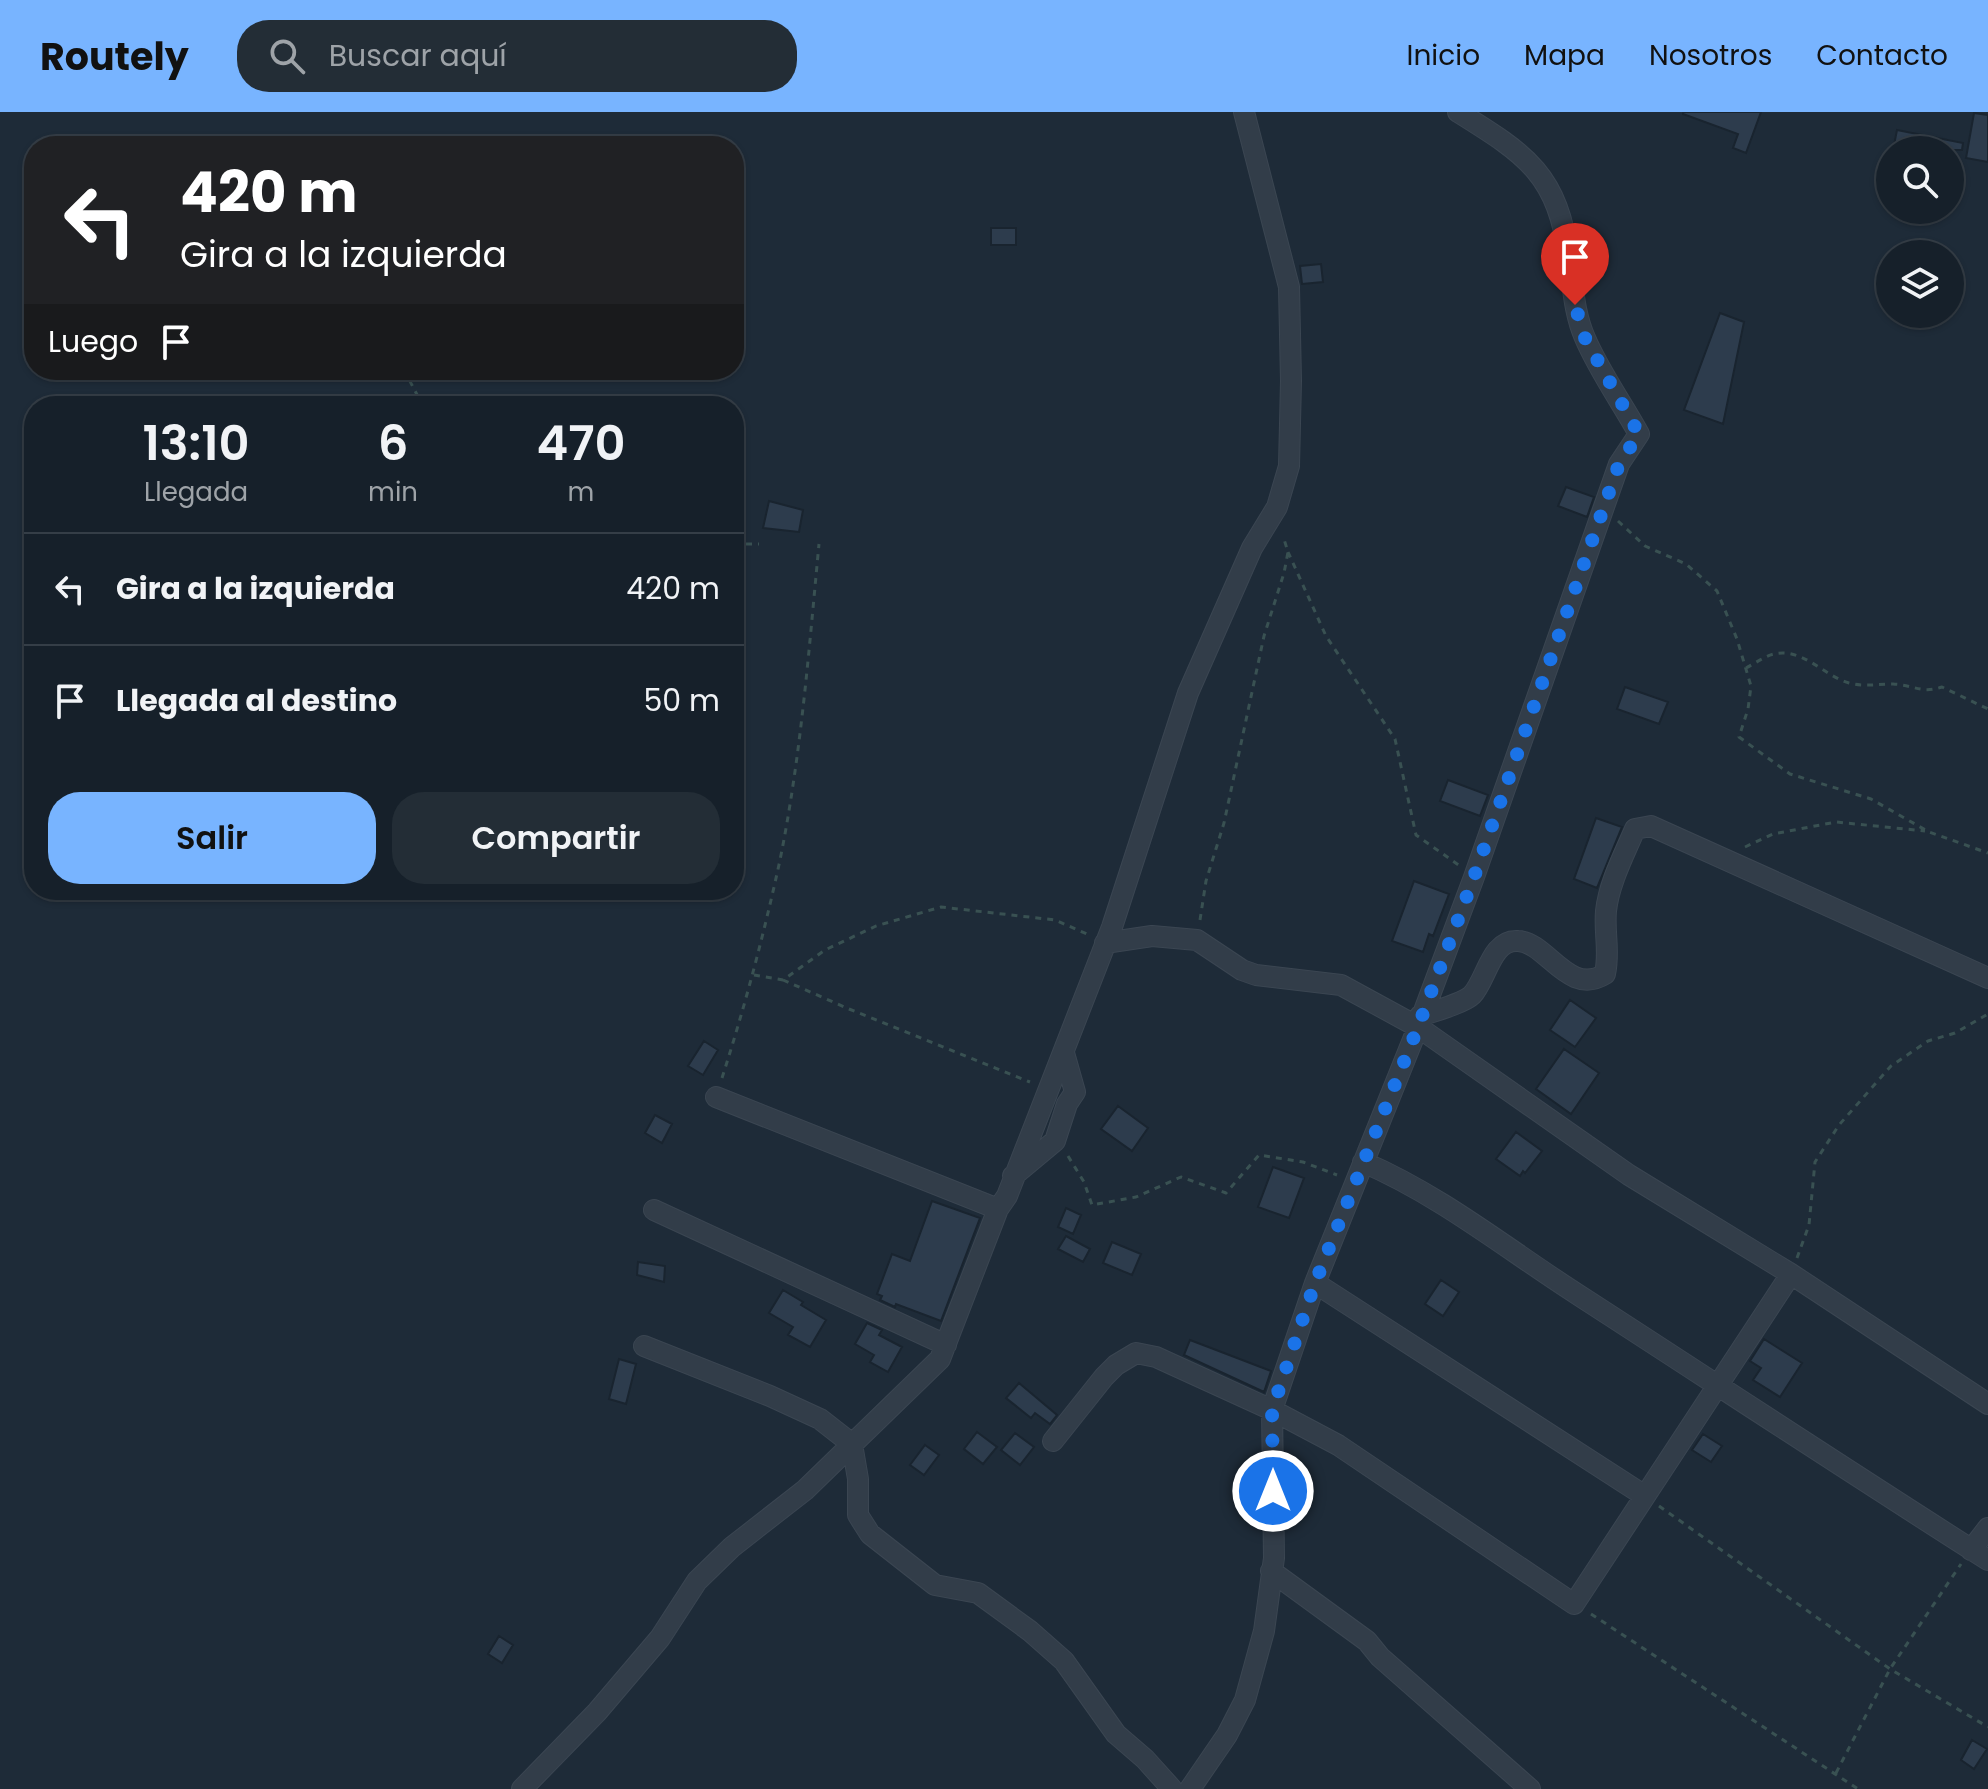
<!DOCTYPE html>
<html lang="es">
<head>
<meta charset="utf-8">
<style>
  body { margin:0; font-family:Poppins,sans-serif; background:#232d36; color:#f1f3f6; height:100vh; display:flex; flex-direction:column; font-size:30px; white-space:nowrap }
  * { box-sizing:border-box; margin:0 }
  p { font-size:26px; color:#9ea3a8 }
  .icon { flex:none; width:44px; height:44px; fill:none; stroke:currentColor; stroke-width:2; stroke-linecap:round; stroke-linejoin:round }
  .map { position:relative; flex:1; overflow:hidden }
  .side { position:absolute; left:24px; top:284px; width:720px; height:504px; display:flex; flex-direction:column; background:#16202a; border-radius:32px; box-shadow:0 2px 6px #0004,0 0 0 2px #353e47 }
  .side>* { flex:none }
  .banner { position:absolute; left:24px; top:24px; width:720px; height:244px; border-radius:32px; box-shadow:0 2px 6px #0004,0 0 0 2px #353e47; background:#202124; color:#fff; overflow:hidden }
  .fabs { position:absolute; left:1876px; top:24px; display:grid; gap:16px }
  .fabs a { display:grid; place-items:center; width:88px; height:88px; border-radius:50%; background:#16202a; box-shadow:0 2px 6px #0004,0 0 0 2px #353e47; font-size:40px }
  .pin { position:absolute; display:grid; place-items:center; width:68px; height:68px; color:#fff; margin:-82px -34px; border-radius:50% 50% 50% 0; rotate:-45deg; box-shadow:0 0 8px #0007 }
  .pin .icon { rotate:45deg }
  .me { position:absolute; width:88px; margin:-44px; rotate:0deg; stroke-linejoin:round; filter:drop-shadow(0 0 6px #0008) }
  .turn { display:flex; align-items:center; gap:28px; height:168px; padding:0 24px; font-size:36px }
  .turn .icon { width:104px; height:104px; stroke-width:2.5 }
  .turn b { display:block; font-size:56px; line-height:68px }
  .then { display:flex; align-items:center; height:76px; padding:0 24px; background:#0003; gap:16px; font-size:30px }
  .eta { display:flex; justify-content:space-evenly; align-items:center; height:136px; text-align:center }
  .eta b { font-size:48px; font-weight:600; line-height:56px }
  .action { display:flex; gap:16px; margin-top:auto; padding:16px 24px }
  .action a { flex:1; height:92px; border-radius:32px; background:#78b4ff; color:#111; font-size:32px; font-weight:600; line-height:92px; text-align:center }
  .action a+a { background:#232d36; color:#f1f3f6 }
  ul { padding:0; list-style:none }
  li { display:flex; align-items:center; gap:24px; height:112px; padding:0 24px; border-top:2px solid #353e47 }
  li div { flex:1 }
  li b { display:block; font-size:30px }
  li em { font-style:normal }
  header { display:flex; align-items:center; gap:48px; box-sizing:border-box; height:112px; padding:0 40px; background:#78b4ff; color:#111 }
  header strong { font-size:38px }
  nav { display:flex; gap:44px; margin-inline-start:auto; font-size:28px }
  .search { width:560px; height:72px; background:#232d36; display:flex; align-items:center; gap:20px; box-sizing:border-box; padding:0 28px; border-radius:32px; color:#9ea3a8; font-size:30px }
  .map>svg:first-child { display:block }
  .building { fill:#2d3c4d; stroke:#19242f; stroke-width:2 }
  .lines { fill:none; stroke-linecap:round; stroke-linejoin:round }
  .street-casing { stroke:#3b4652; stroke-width:22 }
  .path { stroke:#395152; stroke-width:3; stroke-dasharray:6 6; stroke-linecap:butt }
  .street { stroke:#323d49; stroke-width:20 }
  .route { stroke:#1a73e8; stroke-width:14; stroke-dasharray:0 25.2 }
</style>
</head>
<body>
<header>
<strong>Routely</strong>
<div class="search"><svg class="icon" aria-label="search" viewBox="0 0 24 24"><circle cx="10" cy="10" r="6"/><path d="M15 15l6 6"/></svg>Buscar aquí</div>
<nav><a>Inicio</a><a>Mapa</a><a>Nosotros</a><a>Contacto</a></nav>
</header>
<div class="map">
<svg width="1988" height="1677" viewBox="0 0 1988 1677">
  <rect width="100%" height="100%" fill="#1e2b38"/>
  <path class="building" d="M1683 0H1761L1746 41 1733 36 1738 22 1683 2Z
    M1974 1 1988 3V50L1966 46Z
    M1897 18 1963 31 1962 38H1893Z
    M991 116H1016V133H991Z
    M1321 152 1323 170 1302 172 1300 154Z
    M1720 201 1744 210 1723 312 1684 298Z
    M1566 375 1594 385 1587 405 1558 394Z
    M769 389 803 398 799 420 763 416Z
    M1625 575 1668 590 1659 612 1617 597Z
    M1448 668 1488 683 1480 704 1440 689Z
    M1596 706 1622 715 1597 776 1574 767Z
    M1414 769 1449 782 1433 824 1429 822 1423 840 1392 829Z
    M1570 888 1596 906 1575 935 1550 918Z
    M704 929 718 938 703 963 688 954Z
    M1564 937 1599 961 1571 1002 1536 977Z
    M1118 994 1148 1016 1132 1039 1101 1017Z
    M655 1003 672 1012 662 1031 645 1021Z
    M1516 1020 1542 1039 1525 1061 1523 1059 1520 1064 1496 1047Z
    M1273 1055 1304 1066 1289 1106 1258 1095Z
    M932 1089 980 1106 941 1209 896 1192 895 1195 880 1188 882 1184 877 1182 892 1142 910 1149Z
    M1066 1096 1081 1103 1073 1122 1058 1115Z
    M1066 1124 1090 1137 1083 1150 1058 1137Z
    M1112 1130 1141 1142 1132 1163 1103 1151Z
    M638 1150 665 1154 664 1170 637 1163Z
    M1441 1168 1459 1180 1443 1204 1425 1192Z
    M783 1178 803 1190 801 1193 826 1208 810 1235 788 1223 793 1215 769 1201Z
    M867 1211 882 1218 879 1223 902 1235 888 1260 870 1250 874 1243 855 1232Z
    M1764 1227 1802 1251 1780 1285 1753 1268 1761 1256 1750 1249Z
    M1190 1228 1271 1259 1264 1280 1184 1243Z
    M619 1247 636 1252 626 1292 609 1287Z
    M1019 1271 1057 1303 1050 1312 1035 1301 1031 1306 1006 1286Z
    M977 1320 997 1335 983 1352 964 1337Z
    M1015 1321 1034 1335 1020 1353 1001 1338Z
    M1703 1322 1722 1334 1711 1350 1692 1338Z
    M925 1333 939 1343 924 1363 910 1353Z
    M499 1524 513 1533 502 1551 488 1542Z
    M1972 1628 1987 1637 1974 1657 1961 1648Z"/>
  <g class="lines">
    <g class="street-casing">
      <path id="street" d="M1105 831 1152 824 1197 828 1242 858 1256 863 1341 873 1418 915 1629 1063 1791 1162 1988 1292
        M1420 904C1432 900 1464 891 1472 883 1487 867 1491 827 1518 829 1547 830 1568 885 1605 862 1610 839 1604 822 1606 799 1609 771 1624 743 1635 717L1651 714 1988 866
        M716 985 998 1097
        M1363 1050C1442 1084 1508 1138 1580 1184 1716 1272 1851 1361 1988 1448
        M1013 1064 1055 1029 1067 992 1075 980 1064 941
        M654 1098 946 1233
        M1315 1171 1645 1384
        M644 1234 770 1284 820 1307 852 1332 858 1367V1403L870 1422 935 1473 978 1481 1030 1519 1064 1549 1116 1622 1145 1647 1172 1677
        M1053 1329 1104 1265 1116 1253 1136 1241 1156 1245 1272 1298 1338 1333 1574 1492 1791 1162
        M1971 1438 1988 1416
        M1271 1459 1367 1529 1380 1545 1530 1677
        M522 1677 597 1600 660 1526 697 1469 732 1435 805 1378 940 1247 998 1097 1007 1084 1112 815 1188 581 1252 436 1277 395 1289 354 1291 269 1289 175 1244 0
        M1190 1677 1227 1623 1245 1588 1264 1519 1274 1446 1272 1298 1315 1171 1418 915 1474 765 1619 352 1639 322C1622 291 1599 259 1585 226 1574 201 1573 174 1569 148 1558 62 1527 43 1458 0"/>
    </g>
    <path class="path" d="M242 34 270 27 274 34
      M404 258 423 294
      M1618 409 1645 434 1686 452 1717 479 1737 527 1751 574 1748 597 1739 625 1790 662 1871 687 1929 720 1988 741
      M734 432H759
      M1288 440 1326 524 1395 627 1416 723 1460 754
      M1746 556C1754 552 1765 544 1774 542 1802 535 1824 564 1849 571 1864 575 1878 572 1893 572 1914 573 1921 582 1942 575L1988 597
      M1745 735 1773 722 1836 710 1925 719
      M1200 808 1206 769 1224 711 1264 524 1284 461 1288 440 1283 424
      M754 863 783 868 825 838 876 814 941 795 1055 808 1087 822
      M783 868 849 897 1030 970
      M722 966C745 894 764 822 780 748 801 644 809 537 819 432
      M1068 1044 1084 1070 1092 1093 1136 1085 1181 1065 1226 1081 1259 1043 1303 1050 1337 1063
      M1797 1146 1809 1113 1815 1050 1839 1013 1891 954 1928 929 1955 921 1988 902
      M1659 1394 1890 1557 1988 1615
      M1591 1502 1858 1677
      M1836 1661 1890 1557 1961 1452"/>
    <use href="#street" class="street"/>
  </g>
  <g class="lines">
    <path class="route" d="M1273 1379 1272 1298 1315 1171 1418 915 1474 765 1619 352 1639 322 1585 226 1575 193"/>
  </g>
</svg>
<div class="fabs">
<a><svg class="icon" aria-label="search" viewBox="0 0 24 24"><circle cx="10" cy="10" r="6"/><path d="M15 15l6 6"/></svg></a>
<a><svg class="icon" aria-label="layers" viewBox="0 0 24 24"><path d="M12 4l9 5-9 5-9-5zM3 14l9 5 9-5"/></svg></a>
</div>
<div class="pin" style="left:1575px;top:193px;background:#d93025"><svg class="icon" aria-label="arrive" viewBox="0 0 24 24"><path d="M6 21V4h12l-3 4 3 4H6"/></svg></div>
<svg class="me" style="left:1273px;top:1379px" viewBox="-20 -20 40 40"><circle r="17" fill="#1a73e8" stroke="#fff" stroke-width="3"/><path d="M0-11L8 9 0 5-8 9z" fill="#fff"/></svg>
<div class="banner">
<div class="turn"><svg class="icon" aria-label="left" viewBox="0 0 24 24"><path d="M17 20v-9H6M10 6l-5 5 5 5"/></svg><div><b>420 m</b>Gira a la izquierda</div></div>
<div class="then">Luego<svg class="icon" aria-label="arrive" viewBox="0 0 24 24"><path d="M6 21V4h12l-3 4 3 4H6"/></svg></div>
</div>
<section class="side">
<div class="eta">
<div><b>13:10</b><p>Llegada</p></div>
<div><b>6</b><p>min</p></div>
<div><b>470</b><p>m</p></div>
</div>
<ul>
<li><svg class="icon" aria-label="left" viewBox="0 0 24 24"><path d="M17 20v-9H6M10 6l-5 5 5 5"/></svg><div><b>Gira a la izquierda</b></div><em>420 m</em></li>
<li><svg class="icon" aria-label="arrive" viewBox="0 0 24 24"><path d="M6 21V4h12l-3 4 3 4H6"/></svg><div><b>Llegada al destino</b></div><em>50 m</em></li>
</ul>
<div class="action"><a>Salir</a><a>Compartir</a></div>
</section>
</div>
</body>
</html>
